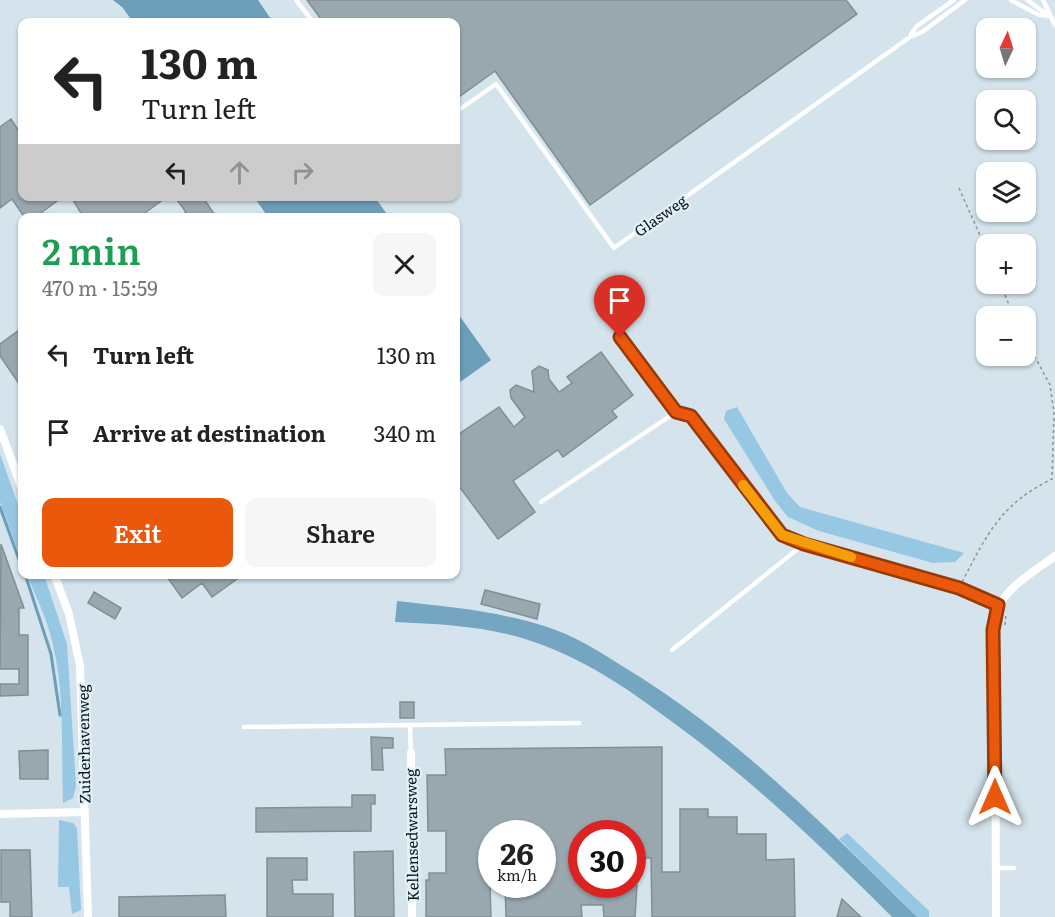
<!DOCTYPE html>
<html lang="en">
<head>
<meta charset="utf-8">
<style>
  body { margin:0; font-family:Literata,serif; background:#f6f6f6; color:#222; height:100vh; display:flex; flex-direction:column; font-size:22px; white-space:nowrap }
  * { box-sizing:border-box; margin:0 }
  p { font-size:20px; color:#767676 }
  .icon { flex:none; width:33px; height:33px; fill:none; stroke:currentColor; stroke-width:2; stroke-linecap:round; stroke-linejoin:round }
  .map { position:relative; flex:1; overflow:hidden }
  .panel { position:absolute; left:18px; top:213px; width:442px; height:366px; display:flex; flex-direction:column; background:#fff; border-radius:12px; box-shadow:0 2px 4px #0004 }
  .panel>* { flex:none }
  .banner { position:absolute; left:18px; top:18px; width:442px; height:183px; border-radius:12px; box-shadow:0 2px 4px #0004; background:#fff; color:#222; overflow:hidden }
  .needle { width:39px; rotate:4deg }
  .controls { position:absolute; left:976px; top:18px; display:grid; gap:12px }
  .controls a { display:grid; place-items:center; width:60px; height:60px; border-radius:12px; background:#fff; box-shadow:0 2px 4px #0004; font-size:30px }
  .speed { position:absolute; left:478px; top:820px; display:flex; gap:12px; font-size:30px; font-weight:700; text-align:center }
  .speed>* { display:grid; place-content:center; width:78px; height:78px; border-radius:50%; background:#fff; box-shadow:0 2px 4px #0004; line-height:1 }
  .speed small { font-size:15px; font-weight:400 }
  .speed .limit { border:9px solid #d22; background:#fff; color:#111 }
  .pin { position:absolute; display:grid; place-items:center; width:51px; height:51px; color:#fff; margin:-62px -26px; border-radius:50% 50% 50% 0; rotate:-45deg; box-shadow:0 0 6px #0007 }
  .pin .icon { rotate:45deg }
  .me { position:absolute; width:66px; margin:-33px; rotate:0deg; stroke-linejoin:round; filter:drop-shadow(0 0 4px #0008) }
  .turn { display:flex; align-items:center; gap:21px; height:126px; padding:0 24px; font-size:27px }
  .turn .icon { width:78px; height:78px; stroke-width:2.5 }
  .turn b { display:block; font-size:42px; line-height:51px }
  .lanes { display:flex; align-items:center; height:57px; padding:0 24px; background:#0003; justify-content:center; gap:30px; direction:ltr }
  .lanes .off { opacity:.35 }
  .round { display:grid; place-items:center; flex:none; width:63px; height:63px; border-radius:12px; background:#f6f6f6 }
  .overview { display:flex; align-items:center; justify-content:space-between; height:102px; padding:0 24px }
  h1 { font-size:36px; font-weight:600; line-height:45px; color:#1e9e55 }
  .action { display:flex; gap:12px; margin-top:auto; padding:12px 24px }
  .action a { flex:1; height:69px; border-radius:12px; background:#ea580c; color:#fff; font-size:24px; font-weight:600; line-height:69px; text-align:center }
  .action a+a { background:#f6f6f6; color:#222 }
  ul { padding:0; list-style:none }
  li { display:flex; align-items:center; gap:18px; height:78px; padding:0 24px }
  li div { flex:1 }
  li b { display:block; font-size:22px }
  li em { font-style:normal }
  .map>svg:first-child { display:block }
  .green { fill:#96c8e4 }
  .forest { fill:#74a6c2 }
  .water { fill:#6c9eba }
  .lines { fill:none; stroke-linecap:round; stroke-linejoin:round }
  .stream { stroke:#6c9eba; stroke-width:3 }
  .building { fill:#99a7af; stroke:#818e96; stroke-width:1.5 }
  .path { stroke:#89959b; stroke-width:1.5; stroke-dasharray:3 3; stroke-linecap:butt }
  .service { stroke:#fff; stroke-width:4.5 }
  .minor { stroke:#fff; stroke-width:8 }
  .route-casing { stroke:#983908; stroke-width:15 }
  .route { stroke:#ea580c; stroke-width:10 }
  .slow { stroke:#f59e0b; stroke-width:10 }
  .labels { text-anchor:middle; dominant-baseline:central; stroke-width:4.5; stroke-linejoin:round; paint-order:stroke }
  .street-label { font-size:15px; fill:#0f1417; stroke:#e1f0f9 }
</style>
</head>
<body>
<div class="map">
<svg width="1055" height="917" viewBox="0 0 1055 917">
  <rect width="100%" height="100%" fill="#d4e3ec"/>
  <path class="green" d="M737 407 787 493 800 507 964 553 955 562 933 563 819 531 788 517 775 501 724 419 726 411Z
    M0 454 22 516V562L0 502Z
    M27 575H44L67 644 76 786 73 798 63 803C61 751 65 695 53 645 48 621 36 597 27 575Z
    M59 820 73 823 77 828 81 910 72 914 69 887H58Z
    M847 833 929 911V917H917L839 839Z"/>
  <path class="forest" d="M397 601C449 607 502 611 553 629 584 640 612 660 640 677 744 743 830 831 917 917H892C822 847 751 779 671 721 624 686 582 657 525 639 484 626 438 624 395 622Z"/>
  <path class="water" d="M113 0H258L273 22H133L122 7Z
    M254 197H379L376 199 389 217H268Z
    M456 311 491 360 456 385Z"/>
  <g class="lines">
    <path class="stream" d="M0 507 22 568
      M25 574 51 654 60 715"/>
  </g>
  <path class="building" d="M307 0H846L857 14 590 205 495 71 456 99V22H323Z
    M11 119 22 136V196H54L57 201 34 218H25L12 199 0 208V127Z
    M81 196H168L138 218H84L74 202Z
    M174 196H202L217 218H178L186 212Z
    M22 328V388L0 356V344Z
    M601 352 633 395 612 411 617 417 563 457 558 450 513 481 535 512 498 539 456 482V436L499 407 514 427 525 417 511 398 510 390 516 385 534 392 532 371 539 366 548 370 549 379 559 392 572 383 567 377Z
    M1 544 24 608H19V635H28V695L0 696V684H19V669H0Z
    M165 574H244L212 597 202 583 182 598Z
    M485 590 540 604 537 619 481 604Z
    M94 592 121 608 115 619 88 603Z
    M400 702H414V718H400Z
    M371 737 393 738V748H382L383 770H372Z
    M662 747V872H680V809H708V817H737V834H766V860L794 859 795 917H652L651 858H633V834H582L581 885H637L635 917H604L603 905H581L582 917H506L505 885H543V834H492V859H489L491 917H426V880H429V873H446V831H428L427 775H446L445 749Z
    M48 750V779H20L19 751Z
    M352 795H375V804H371V831L256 832V808L352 807Z
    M1 850H30L32 917H10V902H1Z
    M393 851 394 917H355L354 852Z
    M267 858H307V880H292L293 894H333V917H267Z
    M225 895 226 917H119V897Z
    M842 899 861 917H837Z"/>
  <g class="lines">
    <path class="path" d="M959 188 987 251
      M1000 284 1014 316
      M962 582C987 534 1001 504 1052 479L1054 413 1050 385 1026 340
      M1005 625 1006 613"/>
    <path class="service" d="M296 0 313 22
      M1011 0 1039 15 1050 16
      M1027 0 1048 15
      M1043 0 1055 25
      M911 34 917 26 954 0
      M456 112 496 84 614 248 910 37 922 32 965 0
      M620 337 676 412 691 416 782 535 804 544 959 588 998 605
      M541 502 676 412
      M672 650 804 544
      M410 725 411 753
      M244 727 579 723
      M995 868H1014"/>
    <path class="minor" d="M0 429 22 489
      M54 574 69 614 80 666 88 917
      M411 753 412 917
      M0 814 84 812
      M996 917 995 616C1002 589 1034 572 1055 556"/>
  </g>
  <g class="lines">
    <g class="route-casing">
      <path id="route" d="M620 337 676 412 691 416 782 535 804 544 959 588 998 605 993 630 995 797"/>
    </g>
    <use href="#route" class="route"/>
    <path class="slow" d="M743 485 782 535 851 557"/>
  </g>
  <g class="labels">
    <g class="street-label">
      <text transform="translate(660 215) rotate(-35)">Glasweg</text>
      <text transform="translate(83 744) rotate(-91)">Zuiderhavenweg</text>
      <text transform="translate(411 835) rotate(-91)">Kellensedwarsweg</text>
    </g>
  </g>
</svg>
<div class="controls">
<a><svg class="needle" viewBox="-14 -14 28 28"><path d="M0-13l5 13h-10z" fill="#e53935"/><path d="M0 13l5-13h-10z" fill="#767676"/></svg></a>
<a><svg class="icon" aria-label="search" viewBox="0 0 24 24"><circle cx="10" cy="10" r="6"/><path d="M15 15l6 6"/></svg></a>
<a><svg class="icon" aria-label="layers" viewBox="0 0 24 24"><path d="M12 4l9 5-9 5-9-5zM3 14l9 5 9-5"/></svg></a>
<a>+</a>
<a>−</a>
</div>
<div class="speed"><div>26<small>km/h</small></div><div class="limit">30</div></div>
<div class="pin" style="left:620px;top:337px;background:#d93025"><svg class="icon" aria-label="arrive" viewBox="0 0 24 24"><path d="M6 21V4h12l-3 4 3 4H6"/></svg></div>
<svg class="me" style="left:995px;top:797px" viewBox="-20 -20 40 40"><path d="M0-17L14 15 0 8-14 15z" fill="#ea580c" stroke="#fff" stroke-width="4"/></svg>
<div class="banner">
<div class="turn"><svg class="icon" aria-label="left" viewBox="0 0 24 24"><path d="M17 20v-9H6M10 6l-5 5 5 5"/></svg><div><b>130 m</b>Turn left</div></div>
<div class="lanes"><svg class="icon" aria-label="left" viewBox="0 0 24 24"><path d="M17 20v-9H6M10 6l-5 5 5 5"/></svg><svg class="icon off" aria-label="ahead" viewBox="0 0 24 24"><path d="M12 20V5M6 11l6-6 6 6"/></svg><svg class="icon off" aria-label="right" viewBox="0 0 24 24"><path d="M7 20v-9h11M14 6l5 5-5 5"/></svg></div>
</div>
<section class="panel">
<div class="overview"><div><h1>2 min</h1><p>470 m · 15:59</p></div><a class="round"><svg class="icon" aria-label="close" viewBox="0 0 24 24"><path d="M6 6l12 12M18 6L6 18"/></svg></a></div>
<ul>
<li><svg class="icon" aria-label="left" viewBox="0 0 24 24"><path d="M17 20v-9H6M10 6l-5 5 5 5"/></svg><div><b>Turn left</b></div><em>130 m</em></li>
<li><svg class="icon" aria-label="arrive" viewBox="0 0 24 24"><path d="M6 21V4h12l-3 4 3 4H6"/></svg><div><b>Arrive at destination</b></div><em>340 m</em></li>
</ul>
<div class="action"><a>Exit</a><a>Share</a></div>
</section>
</div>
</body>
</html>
